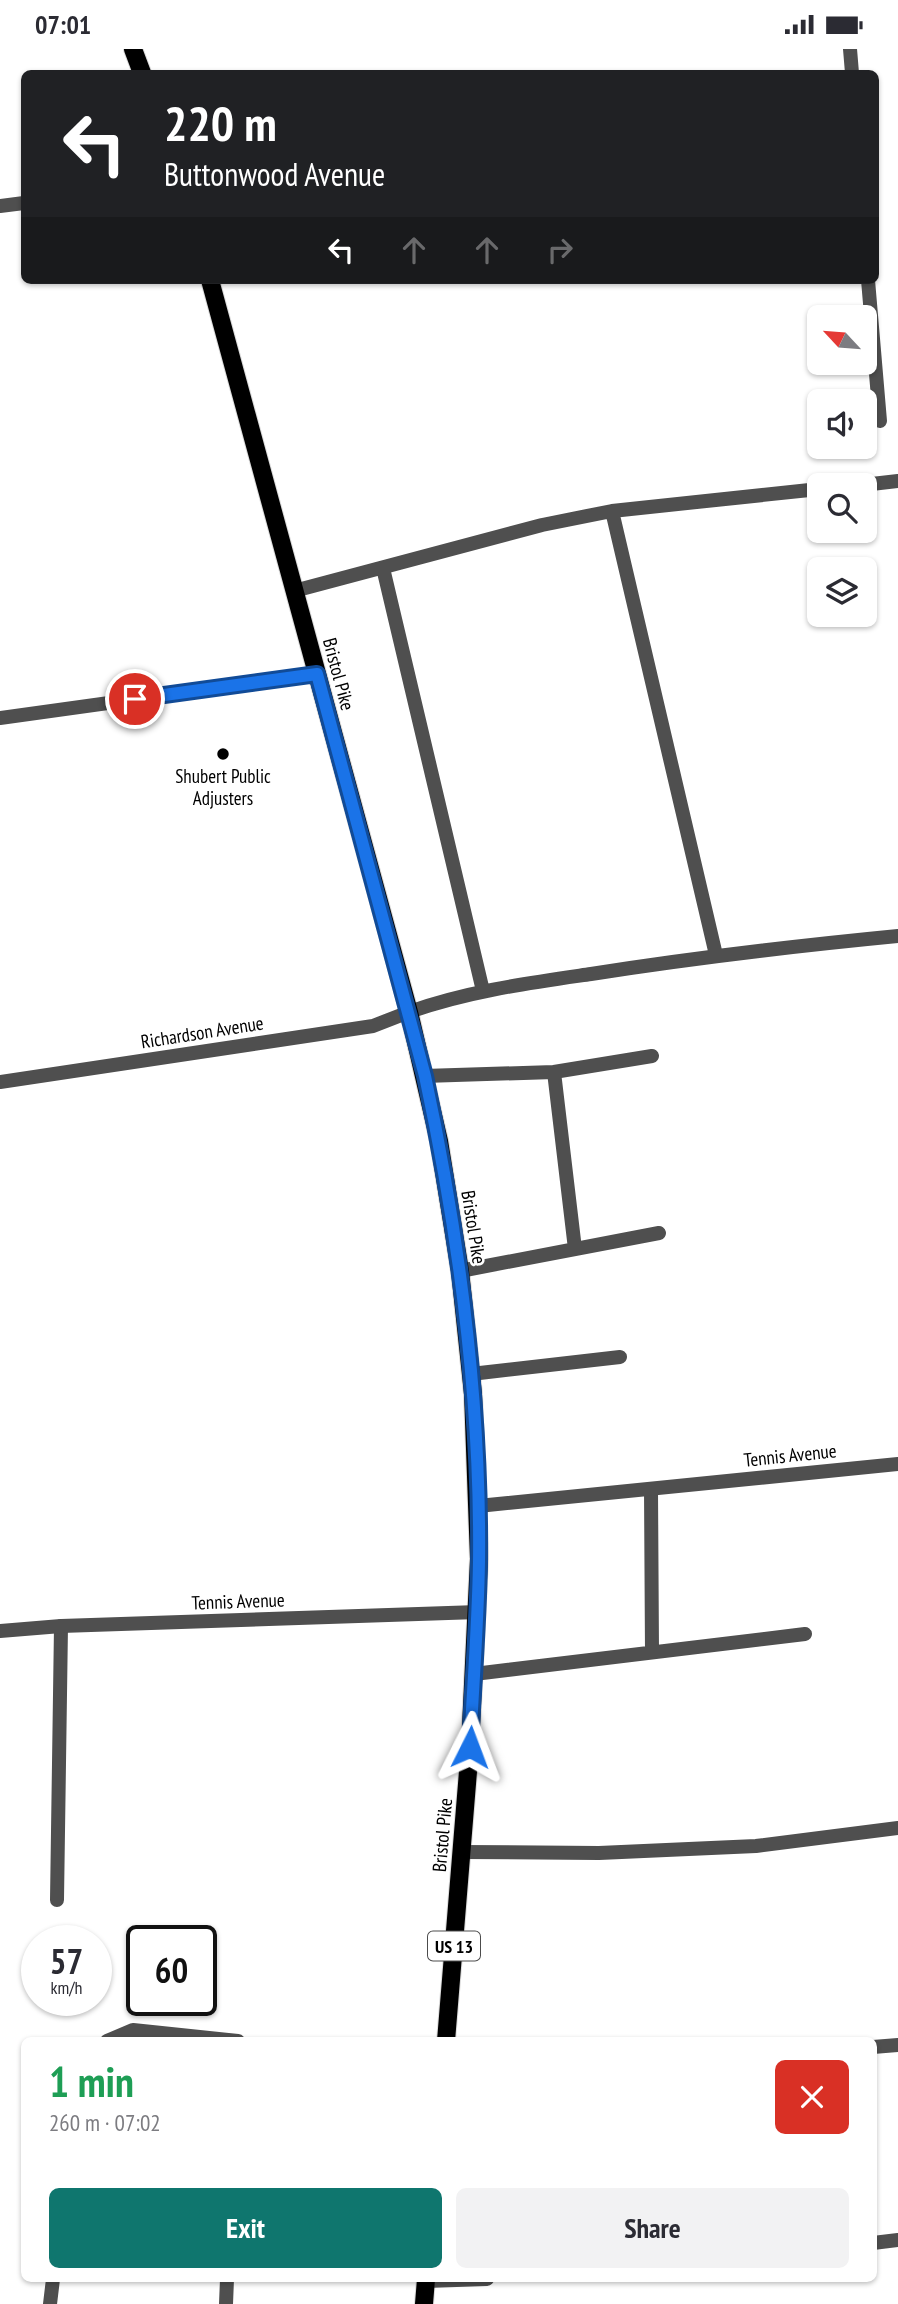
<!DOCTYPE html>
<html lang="en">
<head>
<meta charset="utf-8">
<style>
  body { margin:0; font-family:"PT Sans Narrow",sans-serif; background:#f2f2f3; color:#2b2b33; height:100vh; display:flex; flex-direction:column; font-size:26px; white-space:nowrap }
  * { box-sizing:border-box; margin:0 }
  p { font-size:23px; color:#7c7c81 }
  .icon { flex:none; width:38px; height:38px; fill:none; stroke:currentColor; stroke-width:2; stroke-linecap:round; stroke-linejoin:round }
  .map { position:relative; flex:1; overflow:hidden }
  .panel { position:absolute; left:21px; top:1988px; width:856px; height:245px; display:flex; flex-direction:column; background:#fff; border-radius:10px; box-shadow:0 2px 5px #0004 }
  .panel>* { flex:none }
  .top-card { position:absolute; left:21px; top:21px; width:858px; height:214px; border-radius:10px; box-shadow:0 2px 5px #0004; background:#202124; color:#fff; overflow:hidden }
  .needle { width:46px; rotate:296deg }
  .tools { position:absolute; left:807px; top:256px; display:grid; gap:14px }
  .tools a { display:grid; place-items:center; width:70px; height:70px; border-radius:10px; background:#fff; box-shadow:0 2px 5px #0004; font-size:35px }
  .speed { position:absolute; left:21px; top:1876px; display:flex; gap:14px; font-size:35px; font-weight:700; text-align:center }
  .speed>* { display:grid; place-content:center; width:91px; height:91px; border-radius:50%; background:#fff; box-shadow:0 2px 5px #0004; line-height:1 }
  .speed small { font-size:18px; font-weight:400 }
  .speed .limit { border:4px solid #111; border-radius:10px; background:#fff; color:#111 }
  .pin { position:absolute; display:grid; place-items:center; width:60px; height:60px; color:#fff; margin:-30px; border:4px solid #fff; border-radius:50%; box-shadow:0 2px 7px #0007 }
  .me { position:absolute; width:77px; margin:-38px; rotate:3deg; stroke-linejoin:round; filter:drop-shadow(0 0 5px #0008) }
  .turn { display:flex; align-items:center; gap:24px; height:147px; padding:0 28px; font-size:32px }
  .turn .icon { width:91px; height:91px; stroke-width:2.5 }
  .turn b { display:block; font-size:49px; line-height:60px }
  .lanes { display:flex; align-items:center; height:66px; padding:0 28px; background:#0003; justify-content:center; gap:35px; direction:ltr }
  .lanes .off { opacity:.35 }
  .round { display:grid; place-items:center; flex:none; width:74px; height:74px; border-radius:10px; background:#f2f2f3 }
  .summary { display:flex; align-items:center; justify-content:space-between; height:119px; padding:0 28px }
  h1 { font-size:42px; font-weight:800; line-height:52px; color:#1e9e55 }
  .primary-button { display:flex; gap:14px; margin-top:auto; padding:14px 28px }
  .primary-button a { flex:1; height:80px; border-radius:10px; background:#0f766e; color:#fff; font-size:28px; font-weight:800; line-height:80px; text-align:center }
  .primary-button a+a { background:#f2f2f3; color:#2b2b33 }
  .status { display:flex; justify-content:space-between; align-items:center; height:49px; padding:0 35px; background:#fff; direction:ltr }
  .status svg { height:19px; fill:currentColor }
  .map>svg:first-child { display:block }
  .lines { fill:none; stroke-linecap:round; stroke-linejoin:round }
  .primary-casing { stroke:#dbdbdb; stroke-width:20 }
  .service { stroke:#4f4f4f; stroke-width:14 }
  .minor { stroke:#4f4f4f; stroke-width:14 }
  .primary { stroke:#000; stroke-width:18 }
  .route-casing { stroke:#114b97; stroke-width:18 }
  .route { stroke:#1a73e8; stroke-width:12 }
  .poi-dot { fill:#000; stroke:#fff; stroke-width:2.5 }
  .labels { text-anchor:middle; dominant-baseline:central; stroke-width:5; stroke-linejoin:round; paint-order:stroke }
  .shield { fill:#fff; stroke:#4c4c4c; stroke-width:2 }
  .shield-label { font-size:18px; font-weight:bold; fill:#000 }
  .street-label { font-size:19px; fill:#000; stroke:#fff }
  .poi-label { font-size:19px; fill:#000; stroke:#fff }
</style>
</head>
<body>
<div class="status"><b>07:01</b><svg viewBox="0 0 49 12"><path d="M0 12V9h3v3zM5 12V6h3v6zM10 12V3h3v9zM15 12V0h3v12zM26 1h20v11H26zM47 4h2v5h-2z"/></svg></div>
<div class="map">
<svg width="898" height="2255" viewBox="0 0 898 2255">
  <rect width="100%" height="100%" fill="#fff"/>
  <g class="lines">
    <g class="primary-casing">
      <path id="primary" d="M133 0 142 24
        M210 231 409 963 439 1092 460 1222 473 1345 479 1510 470 1698 446 1992
        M424 2255 426 2230"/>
    </g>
    <path class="service" d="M863 436 898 432
      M612 462 819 440
      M383 519 483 942
      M294 542 542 476 612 462 716 906
      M409 963C468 942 529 934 591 925 693 909 795 897 898 887
      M554 1023 652 1007
      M424 1027 554 1023 575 1200
      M460 1222 659 1184
      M471 1325 620 1308
      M651 1440 652 1603
      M474 1625 805 1585
      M461 1803 599 1804 756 1797 898 1779
      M57 1851 61 1577
      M107 1992 133 1981 238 1992
      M873 1998 898 1996
      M50 2255 53 2230
      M226 2255 227 2230"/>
    <path class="minor" d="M850 0 852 24
      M0 157 24 154
      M868 231 880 372
      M0 669 317 625
      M0 1033 373 977 409 963
      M478 1457 898 1415
      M0 1582 61 1577 478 1563
      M873 2194 898 2191
      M426 2232 487 2230"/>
    <use href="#primary" class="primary"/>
  </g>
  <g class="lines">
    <g class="route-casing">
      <path id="route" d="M135 650 317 625 425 1027C459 1186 481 1349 479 1513 478 1575 473 1636 470 1698"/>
    </g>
    <use href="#route" class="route"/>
  </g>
  <circle class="poi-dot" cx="223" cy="705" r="7"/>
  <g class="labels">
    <rect class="shield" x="428" y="1882.5" width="52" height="29" rx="5"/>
    <g class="shield-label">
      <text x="454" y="1897">US 13</text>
    </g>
    <g class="street-label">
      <text transform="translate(339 625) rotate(75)">Bristol Pike</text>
      <text transform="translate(202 983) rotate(-9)">Richardson Avenue</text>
      <text transform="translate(474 1178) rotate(81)">Bristol Pike</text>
      <text transform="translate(790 1406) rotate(-6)">Tennis Avenue</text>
      <text transform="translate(238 1552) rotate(-2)">Tennis Avenue</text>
      <text transform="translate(442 1786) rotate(-85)">Bristol Pike</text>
    </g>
    <g class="poi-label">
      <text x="223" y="727">Shubert Public<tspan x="223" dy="22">Adjusters</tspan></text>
    </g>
  </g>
</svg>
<div class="tools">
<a><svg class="needle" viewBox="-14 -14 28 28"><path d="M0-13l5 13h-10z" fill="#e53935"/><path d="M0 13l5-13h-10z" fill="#7c7c81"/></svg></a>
<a><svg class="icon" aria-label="sound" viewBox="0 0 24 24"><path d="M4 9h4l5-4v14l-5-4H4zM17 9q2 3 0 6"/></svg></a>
<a><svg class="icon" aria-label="search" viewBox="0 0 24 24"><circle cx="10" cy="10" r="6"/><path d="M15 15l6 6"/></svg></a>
<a><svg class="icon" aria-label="layers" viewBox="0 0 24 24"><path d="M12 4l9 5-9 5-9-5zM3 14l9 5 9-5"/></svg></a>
</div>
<div class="speed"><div>57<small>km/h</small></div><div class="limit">60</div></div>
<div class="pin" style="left:135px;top:650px;background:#d93025"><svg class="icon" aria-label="arrive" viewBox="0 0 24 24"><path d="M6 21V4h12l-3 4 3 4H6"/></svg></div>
<svg class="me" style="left:470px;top:1698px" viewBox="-20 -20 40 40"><path d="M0-17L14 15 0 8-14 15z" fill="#1a73e8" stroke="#fff" stroke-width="4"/></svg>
<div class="top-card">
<div class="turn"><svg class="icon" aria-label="left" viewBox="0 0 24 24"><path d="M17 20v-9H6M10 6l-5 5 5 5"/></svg><div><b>220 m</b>Buttonwood Avenue</div></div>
<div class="lanes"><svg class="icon" aria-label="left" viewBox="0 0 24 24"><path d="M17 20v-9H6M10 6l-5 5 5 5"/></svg><svg class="icon off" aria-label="ahead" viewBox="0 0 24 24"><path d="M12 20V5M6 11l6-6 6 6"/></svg><svg class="icon off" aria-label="ahead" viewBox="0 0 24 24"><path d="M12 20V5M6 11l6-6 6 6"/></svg><svg class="icon off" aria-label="right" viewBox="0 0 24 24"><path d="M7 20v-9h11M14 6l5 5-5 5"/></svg></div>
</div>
<section class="panel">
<div class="summary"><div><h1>1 min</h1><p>260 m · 07:02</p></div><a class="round" style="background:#d93025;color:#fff"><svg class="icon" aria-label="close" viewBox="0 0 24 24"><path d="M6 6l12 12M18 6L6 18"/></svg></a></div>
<div class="primary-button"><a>Exit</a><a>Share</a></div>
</section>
</div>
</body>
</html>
